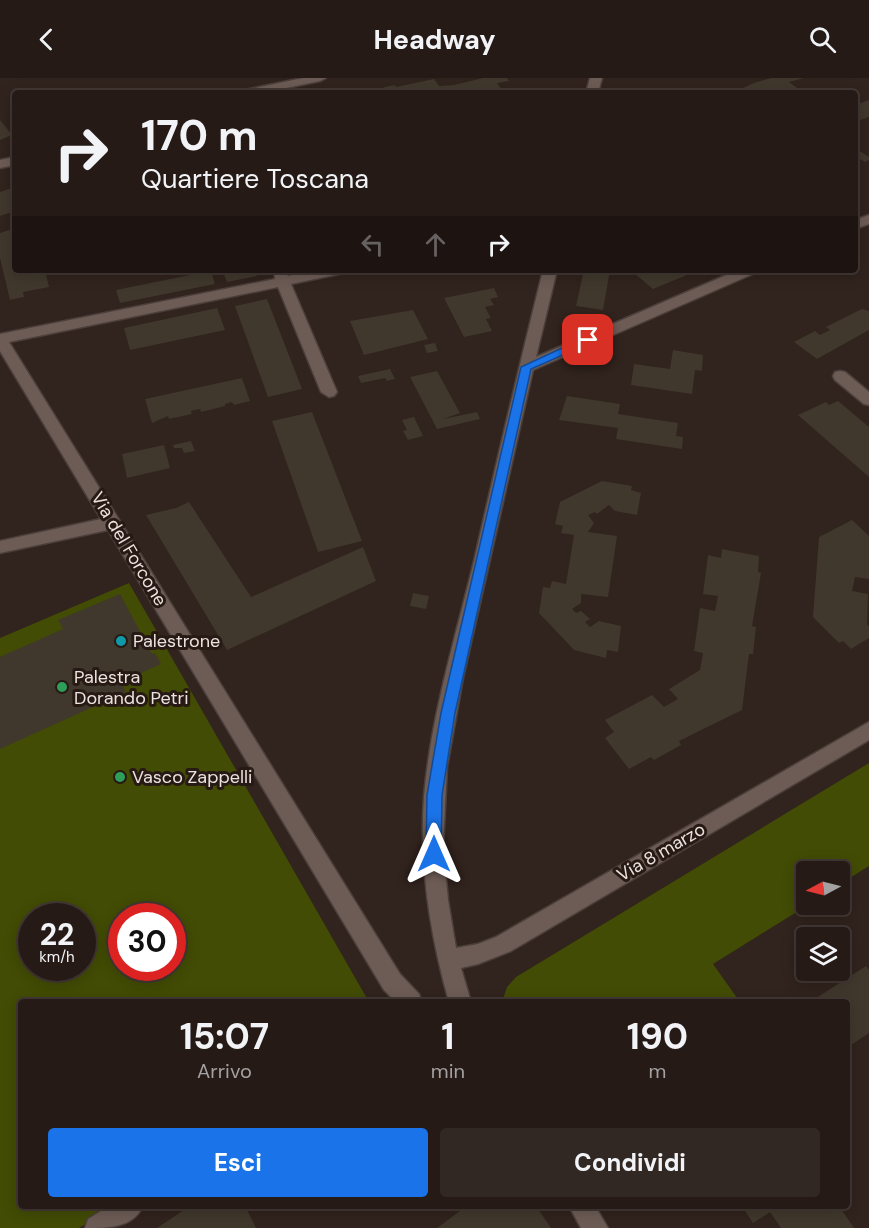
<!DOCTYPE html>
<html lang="it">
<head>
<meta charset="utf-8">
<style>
  body { margin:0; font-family:"DM Sans",sans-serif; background:#312723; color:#f1f3f6; height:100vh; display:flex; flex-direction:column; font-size:22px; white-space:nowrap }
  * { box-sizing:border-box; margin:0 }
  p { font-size:20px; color:#a3a1a1 }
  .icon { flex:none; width:33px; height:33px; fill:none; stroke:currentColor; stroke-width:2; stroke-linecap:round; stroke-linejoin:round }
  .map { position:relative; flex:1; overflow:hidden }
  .drawer { position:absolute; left:18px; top:921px; width:832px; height:210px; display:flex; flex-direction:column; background:#251a16; border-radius:6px; box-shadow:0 3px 15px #0003,0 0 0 2px #423835 }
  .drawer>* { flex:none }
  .guide { position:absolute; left:12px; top:12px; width:846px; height:183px; border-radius:6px; box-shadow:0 3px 15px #0003,0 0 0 2px #423835; background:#251a16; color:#f1f3f6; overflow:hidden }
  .needle { width:39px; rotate:263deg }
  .tools { position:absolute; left:796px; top:783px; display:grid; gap:12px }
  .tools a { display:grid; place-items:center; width:54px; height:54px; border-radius:6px; background:#251a16; box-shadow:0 3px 15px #0003,0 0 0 2px #423835; font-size:30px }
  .speed { position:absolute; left:18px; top:825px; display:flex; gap:12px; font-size:30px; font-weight:700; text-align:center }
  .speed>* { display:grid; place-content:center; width:78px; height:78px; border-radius:50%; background:#251a16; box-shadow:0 3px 15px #0003,0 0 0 2px #423835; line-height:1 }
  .speed small { font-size:15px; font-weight:400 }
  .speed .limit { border:9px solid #d22; background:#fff; color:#111 }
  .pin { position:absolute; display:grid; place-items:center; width:51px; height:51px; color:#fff; margin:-26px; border-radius:12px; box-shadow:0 3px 9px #0006 }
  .me { position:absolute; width:66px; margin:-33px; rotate:0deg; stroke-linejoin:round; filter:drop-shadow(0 0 4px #0008) }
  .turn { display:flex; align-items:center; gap:21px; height:126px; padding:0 30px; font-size:27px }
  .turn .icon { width:78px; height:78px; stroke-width:2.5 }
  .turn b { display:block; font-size:42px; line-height:51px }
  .lanes { display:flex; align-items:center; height:57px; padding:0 30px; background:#0003; justify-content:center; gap:30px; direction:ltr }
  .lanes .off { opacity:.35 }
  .eta { display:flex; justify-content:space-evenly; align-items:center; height:102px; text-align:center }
  .eta b { font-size:36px; font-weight:700; line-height:42px }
  .button { display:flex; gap:12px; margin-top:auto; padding:12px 30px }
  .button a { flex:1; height:69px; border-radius:6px; background:#1a73e8; color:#fff; font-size:24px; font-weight:700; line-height:69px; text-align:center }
  .button a+a { background:#312723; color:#f1f3f6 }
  header { display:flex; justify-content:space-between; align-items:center; height:78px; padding:0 30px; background:#251a16; font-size:27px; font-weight:700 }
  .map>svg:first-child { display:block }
  .green { fill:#424c04; fill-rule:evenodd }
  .building { fill:#40382c }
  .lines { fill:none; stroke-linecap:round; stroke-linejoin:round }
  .minor-casing { stroke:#4b3f3b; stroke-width:3 }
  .minor { fill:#6d5c56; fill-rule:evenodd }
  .route { fill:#1a73e8; stroke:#114b97; stroke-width:1.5 }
  .culture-dot { fill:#0f9aa8; stroke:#271914; stroke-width:2 }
  .leisure-dot { fill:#2e9e5b; stroke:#271914; stroke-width:2 }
  .labels { text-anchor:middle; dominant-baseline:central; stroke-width:6; stroke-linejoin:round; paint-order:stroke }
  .street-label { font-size:18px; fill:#ece2de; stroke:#271914 }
  .poi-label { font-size:18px; fill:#ece2de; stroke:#271914; text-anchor:start }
</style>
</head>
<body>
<header><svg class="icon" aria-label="back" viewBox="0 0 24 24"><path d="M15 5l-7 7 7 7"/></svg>Headway<svg class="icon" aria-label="search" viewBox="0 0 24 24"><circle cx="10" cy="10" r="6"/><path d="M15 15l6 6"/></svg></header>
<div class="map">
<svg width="869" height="1150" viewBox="0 0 869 1150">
  <rect width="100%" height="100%" fill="#31231d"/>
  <path class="green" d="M129 505 369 924H21V1128H115L79 1150H0V560ZM32 838H82V890H32ZM122 838H172V890H122Z
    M869 685V788L840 806V794H807L808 827 713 886 740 924H502L507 909 516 899Z"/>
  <path class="building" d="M483 0H507L509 3 497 5 502 12 479 15H388L384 9 395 7 396 9 434 1 439 8 454 7Z
    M771 0H804L789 4 797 10 787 15H740L744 13 741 11 754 5Z
    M869 22V39L855 44V27Z
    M0 42 12 57 0 62Z
    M858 72 869 79V82L865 84 855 78V73Z
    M15 109V133L0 138V114Z
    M15 150V167L11 168 15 175 12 176 15 180V192H45L49 209 23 214 24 219 10 222 0 180V155Z
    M222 192H255L257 198 227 204Z
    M584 192H610L603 232 576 228Z
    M644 192H699L653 211 635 196Z
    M205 194 207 197 212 196 215 206 120 225 116 212Z
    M494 210 498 219 490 221 494 227 485 229 491 240 486 241 492 253 464 259 444 220Z
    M267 221 302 311 268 319 235 228Z
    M217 230 225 252 130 272 124 250Z
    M862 231 869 233V252L817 281 794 264 815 253 820 257 830 252 826 249Z
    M413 232 428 261 364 277 350 243Z
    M435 265 438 273 427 275 424 267Z
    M673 272 703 277 702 293 695 292 692 316 631 307 634 286 670 291Z
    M390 291 395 301 387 303 385 300 361 305 358 298Z
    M437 293 460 335 443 341 477 334 480 341 437 351 410 299Z
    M242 300 250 323 234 327 232 324 225 326V328L201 334 200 331 191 333 192 336 169 341 168 338 152 345 145 321Z
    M567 318 620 326 618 336 678 345 676 358 683 359 682 371 616 361 618 350 559 342Z
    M838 323 869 349V399L798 337 826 324 829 327Z
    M312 334 362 463 318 474 272 343Z
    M414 339 423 358 408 362 403 353 407 352 402 342Z
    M191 363 195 373 184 375 182 370H174L173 367Z
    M164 367 170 390 127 400 122 376Z
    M602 403 632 408 631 412 641 415 637 437 615 433 609 427 597 436 595 434 588 437 594 445 588 454 617 458 608 519 581 516V525L572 531 576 535 581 533 590 541 585 544 590 549 599 543 621 548 618 574 607 572 606 580 574 572 539 535 543 509 550 510 552 503 566 506 574 457 561 455 563 448 555 446 560 424Z
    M189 424 251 519 363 469 376 503 227 572 146 437 176 430Z
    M852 442 869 458V501L855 499 852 513 868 516 867 546 869 549V560L851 571 843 563 839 565 813 539 819 459Z
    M722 471 759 478 758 494 761 495 752 548 756 549 753 576H749L742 632 679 663 681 667 654 682 651 679 629 691 605 660 614 654 605 642 652 617 664 629 678 621 669 611 700 592 703 575 694 573 700 530 715 533 718 518 703 516 708 477 721 480Z
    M413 515 429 518 426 531 410 528Z
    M120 516 152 576 155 575 161 586 121 604 126 614 0 671V579L63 551 58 542Z
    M866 888 869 892V955L848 969V924H810Z
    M190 1128H245L256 1150H157Z
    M457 1128H536L551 1150H437L460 1133Z
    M742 1128H839L854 1150H781L770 1134 753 1145Z"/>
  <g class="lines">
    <g class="minor-casing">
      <path id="minor" d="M303 0H326L320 3 262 15H239L245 12Z
        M590 0H602L598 15H586Z
        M15 79V87L0 90V82Z
        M869 137V146L855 151V142Z
        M274 192H284L288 198 318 192H346L344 195 291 206 337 314 334 318 329 319 321 314 278 209 9 264 400 896 419 916 422 924H396L384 912 108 452 0 475V463L101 441 0 273V256L275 201Z
        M543 192H557L536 279 738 192H757L755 195 533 292 463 600 447 689 443 770 448 822 456 870 478 866 496 859 869 644V662L511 873 478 886 461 890 471 924H449C430 857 419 788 424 718 431 638 455 561 474 483 496 386 519 289 543 192Z
        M840 293 845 294 869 314V327L864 326 835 302 833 298 835 294Z
        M109 1128H143C133 1150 108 1150 85 1150L88 1141Z
        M569 1128H595L608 1150H581Z"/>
    </g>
    <use href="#minor" class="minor"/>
  </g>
  <path class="route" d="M588 258 592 259V264L531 291 455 635 442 717 441 776 439 781 434 783 428 781 426 776 427 717 441 635 521 289Z"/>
  <circle class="culture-dot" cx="121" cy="563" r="6"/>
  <g class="leisure-dot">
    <circle cx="62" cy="609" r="6"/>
    <circle cx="120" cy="699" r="6"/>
  </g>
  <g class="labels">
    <g class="street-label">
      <text transform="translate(129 471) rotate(59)">Via del Forcone</text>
      <text transform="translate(661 774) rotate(-30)">Via 8 marzo</text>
    </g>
    <g class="poi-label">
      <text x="133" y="563">Palestrone</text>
      <text x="74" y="599">Palestra<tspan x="74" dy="21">Dorando Petri</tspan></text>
      <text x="132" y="699">Vasco Zappelli</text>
    </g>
  </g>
</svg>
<div class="tools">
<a><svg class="needle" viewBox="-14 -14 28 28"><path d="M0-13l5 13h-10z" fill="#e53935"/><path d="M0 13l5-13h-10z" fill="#a3a1a1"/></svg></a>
<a><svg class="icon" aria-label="layers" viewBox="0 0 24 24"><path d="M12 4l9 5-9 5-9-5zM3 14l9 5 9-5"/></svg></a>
</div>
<div class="speed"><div>22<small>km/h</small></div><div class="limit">30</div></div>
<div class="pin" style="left:588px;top:262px;background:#d93025"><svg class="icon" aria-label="arrive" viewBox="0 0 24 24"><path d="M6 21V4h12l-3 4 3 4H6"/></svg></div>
<svg class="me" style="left:434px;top:776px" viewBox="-20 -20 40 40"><path d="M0-17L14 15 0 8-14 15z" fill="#1a73e8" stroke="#fff" stroke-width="4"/></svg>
<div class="guide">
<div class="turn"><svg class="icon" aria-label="right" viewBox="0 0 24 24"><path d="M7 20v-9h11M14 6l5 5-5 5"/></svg><div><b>170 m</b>Quartiere Toscana</div></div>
<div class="lanes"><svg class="icon off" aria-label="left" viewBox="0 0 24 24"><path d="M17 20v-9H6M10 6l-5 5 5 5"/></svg><svg class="icon off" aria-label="ahead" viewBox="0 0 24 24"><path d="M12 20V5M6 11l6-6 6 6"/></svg><svg class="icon" aria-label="right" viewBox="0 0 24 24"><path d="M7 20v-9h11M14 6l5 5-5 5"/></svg></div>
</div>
<section class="drawer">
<div class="eta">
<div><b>15:07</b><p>Arrivo</p></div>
<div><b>1</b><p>min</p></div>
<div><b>190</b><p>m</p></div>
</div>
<div class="button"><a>Esci</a><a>Condividi</a></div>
</section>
</div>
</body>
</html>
